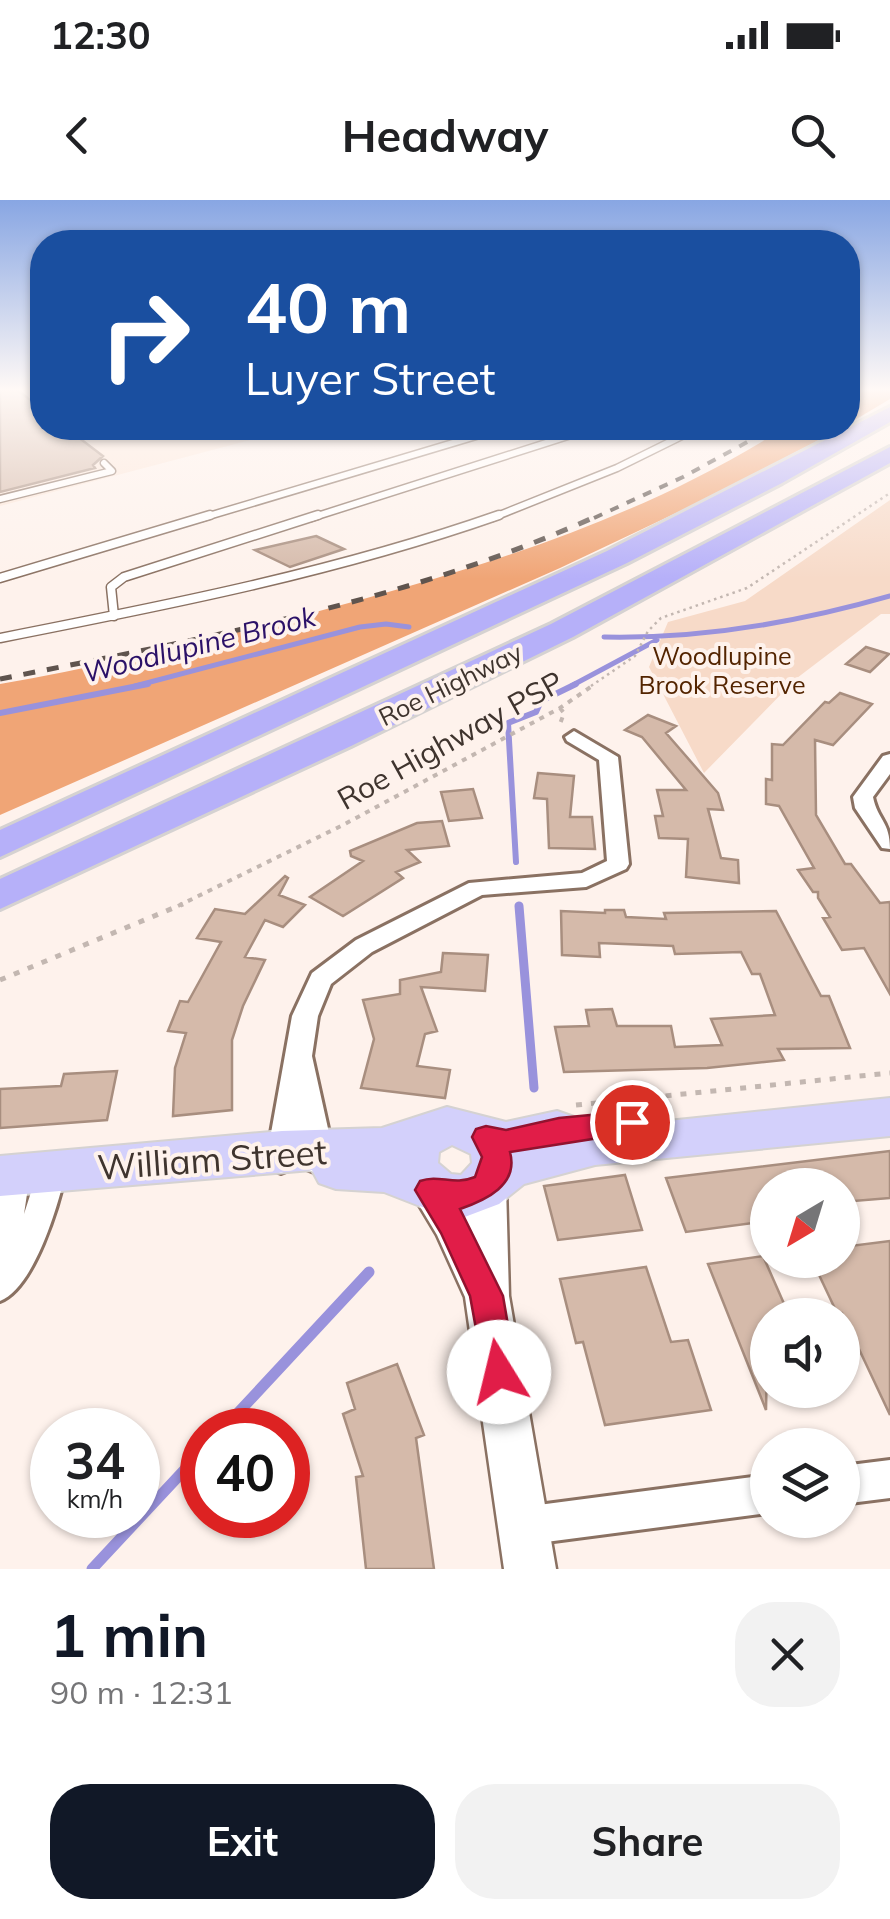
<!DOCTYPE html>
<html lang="en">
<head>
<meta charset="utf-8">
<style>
  body { margin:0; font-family:Mulish,sans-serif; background:#f2f2f2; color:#202124; height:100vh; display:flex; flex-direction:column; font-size:38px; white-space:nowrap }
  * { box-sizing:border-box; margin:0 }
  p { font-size:32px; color:#757577 }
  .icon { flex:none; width:55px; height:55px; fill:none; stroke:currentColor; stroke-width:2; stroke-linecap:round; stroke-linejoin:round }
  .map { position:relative; height:1369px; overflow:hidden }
  .drawer { display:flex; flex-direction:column; background:#fff; flex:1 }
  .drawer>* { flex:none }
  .guide { position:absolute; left:30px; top:30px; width:830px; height:210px; border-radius:40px; box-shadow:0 2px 8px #0004; background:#1a4fa0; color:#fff; overflow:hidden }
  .needle { width:65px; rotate:218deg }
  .tools { position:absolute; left:750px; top:968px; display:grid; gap:20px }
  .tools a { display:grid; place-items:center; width:110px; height:110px; border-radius:50%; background:#fff; box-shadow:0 2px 8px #0004; font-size:50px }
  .speed { position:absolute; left:30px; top:1208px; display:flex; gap:20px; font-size:50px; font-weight:700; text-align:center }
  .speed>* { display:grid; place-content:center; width:130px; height:130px; border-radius:50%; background:#fff; box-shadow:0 2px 8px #0004; line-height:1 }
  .speed small { font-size:25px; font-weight:400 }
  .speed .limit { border:15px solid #d22; background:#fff; color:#111 }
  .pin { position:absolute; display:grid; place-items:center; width:85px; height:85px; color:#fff; margin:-42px; border:5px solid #fff; border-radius:50%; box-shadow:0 2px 10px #0007 }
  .me { position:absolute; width:110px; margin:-55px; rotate:351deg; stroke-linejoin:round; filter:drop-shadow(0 0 8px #0008) }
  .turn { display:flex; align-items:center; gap:35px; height:210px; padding:0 50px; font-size:45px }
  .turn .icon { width:130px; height:130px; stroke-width:2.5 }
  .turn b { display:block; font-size:70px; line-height:85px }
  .round { display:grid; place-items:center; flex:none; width:105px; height:105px; border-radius:40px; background:#f2f2f2 }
  .headline { display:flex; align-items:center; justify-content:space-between; height:170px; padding:0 50px }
  h1 { font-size:60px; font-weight:700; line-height:75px; color:#111827 }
  .button { display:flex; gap:20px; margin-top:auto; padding:20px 50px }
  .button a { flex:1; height:115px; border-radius:40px; background:#111827; color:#fff; font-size:40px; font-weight:700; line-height:115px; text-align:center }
  .button a+a { background:#f2f2f2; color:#202124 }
  .status { display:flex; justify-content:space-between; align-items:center; height:70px; padding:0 50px; background:#fff; direction:ltr }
  .status svg { height:28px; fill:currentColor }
  header { display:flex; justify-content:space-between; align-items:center; height:130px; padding:0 50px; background:#fff; font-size:45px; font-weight:700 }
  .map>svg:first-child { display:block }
  .built { fill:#fce7da }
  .green { fill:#f7dac8 }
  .forest { fill:#f0a576 }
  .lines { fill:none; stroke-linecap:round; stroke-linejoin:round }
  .stream-far3 { stroke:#9992dc; stroke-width:5 }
  .stream-far2 { stroke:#9992dc; stroke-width:6 }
  .stream-far1 { stroke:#9992dc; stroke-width:9 }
  .stream { stroke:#9992dc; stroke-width:11 }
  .building { fill:#d5baaa; stroke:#a88e7f; stroke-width:2.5 }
  .service-far1-casing { stroke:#8a7162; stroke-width:9 }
  .service-casing { stroke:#8a7162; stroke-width:11 }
  .minor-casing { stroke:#8a7162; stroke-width:6 }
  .tertiary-casing { stroke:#8a7162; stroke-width:5 }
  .primary-casing { stroke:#d5d2d1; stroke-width:4 }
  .motorway-casing { stroke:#d5d2d1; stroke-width:6 }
  .path-far2 { stroke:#c3b7b1; stroke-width:2.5; stroke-dasharray:2.5 4; stroke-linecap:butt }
  .path-far1 { stroke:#c3b7b1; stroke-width:4; stroke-dasharray:5 6; stroke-linecap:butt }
  .path { stroke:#c3b7b1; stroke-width:5; stroke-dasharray:6 9; stroke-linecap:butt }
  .service-far1 { stroke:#fff; stroke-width:6 }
  .service { stroke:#fff; stroke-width:8 }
  .minor { fill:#fff; fill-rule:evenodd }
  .tertiary { fill:#fff; fill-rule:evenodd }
  .primary { fill:#d3d0fb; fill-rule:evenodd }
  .motorway { fill:#b6b0f9; fill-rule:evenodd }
  .rail-far1 { stroke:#5f544e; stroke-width:4; stroke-dasharray:9 9; stroke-linecap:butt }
  .rail { stroke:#5f544e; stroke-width:5; stroke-dasharray:12 12; stroke-linecap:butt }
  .route { fill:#e11d48; stroke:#92132f; stroke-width:2.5 }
  .labels { text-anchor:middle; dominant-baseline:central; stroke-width:8; stroke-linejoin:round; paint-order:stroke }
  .far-park-label { font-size:25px; fill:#532400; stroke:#fef2ec }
  .far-street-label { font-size:25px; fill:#3f342e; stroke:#fef2ec }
  .far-water-label { font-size:28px; font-style:italic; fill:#2b1168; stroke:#fef2ec }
  .street-label { font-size:30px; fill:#3f342e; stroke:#fef2ec }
  .near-street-label { font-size:35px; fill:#3f342e; stroke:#fef2ec }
</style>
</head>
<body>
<div class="status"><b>12:30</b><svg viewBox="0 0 49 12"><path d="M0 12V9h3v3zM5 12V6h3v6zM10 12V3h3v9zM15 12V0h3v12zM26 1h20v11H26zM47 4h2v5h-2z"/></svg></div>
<header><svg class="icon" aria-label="back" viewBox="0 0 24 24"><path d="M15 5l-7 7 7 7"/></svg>Headway<svg class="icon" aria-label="search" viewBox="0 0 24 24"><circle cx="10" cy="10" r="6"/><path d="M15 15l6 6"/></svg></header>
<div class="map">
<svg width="890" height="1369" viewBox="0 0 890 1369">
  <rect width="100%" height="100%" fill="#fef2ec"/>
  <path class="built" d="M0 188H42V228H296L0 306Z"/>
  <path class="green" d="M890 300V414H881L797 478 704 573 649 467 668 422 745 401Z"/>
  <path class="forest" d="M890 188V199L848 224V189Z
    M784 228H842L710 297 560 368 0 615V484C105 466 209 440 312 413 475 370 641 319 784 228Z"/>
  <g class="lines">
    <path class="stream-far3" d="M604 437C702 439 796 423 890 396
      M135 486 360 427 386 424 409 427
      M571 486 657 440"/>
    <path class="stream-far2" d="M0 513 148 484
      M516 662 508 523 536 512 541 501 576 484"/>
    <path class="stream-far1" d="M519 706 534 888"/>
    <path class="stream" d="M222 1230 369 1072
      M92 1369 202 1251"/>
  </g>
  <path class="building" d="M0 188H15L42 209V228H66L103 256 93 265 95 268 0 292Z
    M316 336 344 349 290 367 255 350Z
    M866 447 889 454 870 472 846 464Z
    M840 493 872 504 833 545 815 540 816 615 845 664H851L880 703 890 702V794L864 748 842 750 823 718 830 717 818 698V692H813L798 670 814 668 779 606 766 604V579L772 580V544L783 545 825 502 829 503Z
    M648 515 676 526 666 533 718 593 723 610 708 609 721 658 738 660 739 683 686 677 688 639 659 638 655 616H663L657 590H686L642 537 625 530Z
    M538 573 574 576 570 617H592L595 649 549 648 547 599 534 598Z
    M473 589 482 618 449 621 441 592Z
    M442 621 449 646 407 650 420 662 396 672 403 678 343 716 310 697 363 661 351 656 350 651 417 623Z
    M285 676 288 678 279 695 305 705 283 727 265 720 245 757 265 760 243 806 232 840V910L173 916 175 868 186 833 168 831 180 801 188 802 221 742 197 738 215 709 245 714Z
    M605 710H624L626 717 666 719 664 713 776 711 821 796H829L850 848 778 849 784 860 707 868 564 872 555 827 589 826 586 810 612 809 617 826H671L675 847 722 845 711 819 775 815 760 774H752L741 752 675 754 673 746 599 743 600 757 562 755 561 711 605 713Z
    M443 753 488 755 485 791 421 787 437 831 425 834 417 866 450 870 445 898 361 888 374 839 363 800 400 794V780L441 772Z
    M117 871 107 920 0 928V889L61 886 64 874Z
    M890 951V998L842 1002V985H768V1021L686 1032 666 978Z
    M625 975 642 1030 558 1040 544 986Z
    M890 1041V1215L842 1113H837L812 1060H842V1047Z
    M763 1056 789 1115H768L766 1210 708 1064Z
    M646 1067 671 1142 688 1140 711 1210 605 1225 583 1142 576 1143 560 1079Z
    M397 1164 424 1235 416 1238 434 1369H366L356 1277 363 1276 343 1214 355 1209 347 1183Z"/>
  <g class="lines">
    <g class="service-far1-casing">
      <path id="service-far1" d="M112 228 146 231 184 228
        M0 299 112 271 104 263
        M202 318 503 228
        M311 318 593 228
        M492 318 617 268 698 228"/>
    </g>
    <g class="service-casing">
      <path id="service" d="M0 378 210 315
        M114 416 111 387 124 377 318 315
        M0 438C168 405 336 372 499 315"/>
    </g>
    <g class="minor-casing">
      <path id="minor" d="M574 531 618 557 629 664 626 669 586 687 482 695 372 752 331 784 318 816 312 856 329 933V960L324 968 314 972 304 968 299 960 300 931 291 969 281 973 271 969 266 961 292 816 312 773 356 740 469 683 582 673 607 661 599 560 567 541 565 537Z
        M890 554V574L873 597C878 621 890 621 890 649L882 648 855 608 853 597 883 556Z
        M51 958 61 961 66 970C59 1004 34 1088 0 1101V974L5 965 15 962 25 965 30 974 24 1014 41 961Z
        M890 1260V1298L842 1304V1266Z
        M768 1275V1313L523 1345 509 1340 504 1326 509 1312 523 1307Z"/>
    </g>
    <g class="tertiary-casing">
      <path id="tertiary" d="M486 969 500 974 506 986 509 1096 556 1369H504L465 1097 437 1035 410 990 416 978C443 969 451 989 466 1009V986L472 974Z"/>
    </g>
    <g class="primary-casing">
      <path id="primary" d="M890 898V936L595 965 524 984 499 1004 462 1018 443 1015 384 992 336 989 319 983 312 970 0 996V956L282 931 382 928 447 907 506 922 557 911 574 917 581 930ZM452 945 471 954 472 963 461 975 451 974 438 963 439 952Z"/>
    </g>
    <g class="motorway-casing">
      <path id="motorway" d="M890 207V222L782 283 627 363 0 657V630L607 351Z
        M890 247V263L573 437 351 546 0 709V679L551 424Z"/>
    </g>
    <path class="path-far2" d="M591 486 635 456 648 431 661 418 747 388 890 293"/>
    <path class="path-far1" d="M560 508 564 513 560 524
      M178 706 343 625 560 508 595 484"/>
    <path class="path" d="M0 780 183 704
      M576 905 890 873"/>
    <use href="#service-far1" class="service-far1"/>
    <use href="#service" class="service"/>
    <use href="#minor" class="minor"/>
    <use href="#tertiary" class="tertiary"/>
    <use href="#primary" class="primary"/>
    <use href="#motorway" class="motorway"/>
    <path class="rail-far1" d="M594 318 683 277 773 228"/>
    <path class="rail" d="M0 479C201 439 411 401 599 315"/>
  </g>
  <linearGradient id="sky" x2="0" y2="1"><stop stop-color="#88a6e3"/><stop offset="0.5" stop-color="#fff9f6"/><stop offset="1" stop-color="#fff9f6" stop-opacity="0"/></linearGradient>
  <rect width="890" height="379" fill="url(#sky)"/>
  <path class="route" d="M632 911 643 914 647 922 643 931 510 952C519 985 486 1000 460 1009L503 1096 516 1172 511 1184 499 1189 486 1184 470 1096 441 1033 415 990 420 981C440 974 453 986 475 977L482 957 472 937 476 929 486 926 506 930 559 918Z"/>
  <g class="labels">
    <g class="far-park-label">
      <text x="722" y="455">Woodlupine<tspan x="722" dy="29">Brook Reserve</tspan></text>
    </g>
    <g class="far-street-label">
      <text transform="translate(450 484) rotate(-26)">Roe Highway</text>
    </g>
    <g class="far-water-label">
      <text transform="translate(199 444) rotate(-14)">Woodlupine Brook</text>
    </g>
    <g class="street-label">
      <text transform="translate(450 540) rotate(-29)">Roe Highway PSP</text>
    </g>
    <g class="near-street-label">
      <text transform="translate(212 959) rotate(-4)">William Street</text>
    </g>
  </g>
</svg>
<div class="tools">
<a><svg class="needle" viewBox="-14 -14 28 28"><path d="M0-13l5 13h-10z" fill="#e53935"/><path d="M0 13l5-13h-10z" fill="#757577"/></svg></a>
<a><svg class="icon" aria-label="sound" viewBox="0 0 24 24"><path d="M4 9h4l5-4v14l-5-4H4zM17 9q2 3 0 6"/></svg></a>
<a><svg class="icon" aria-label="layers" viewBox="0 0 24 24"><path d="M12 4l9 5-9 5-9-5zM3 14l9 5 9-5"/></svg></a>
</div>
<div class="speed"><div>34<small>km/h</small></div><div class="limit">40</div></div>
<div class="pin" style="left:632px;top:922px;background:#d93025"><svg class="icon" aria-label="arrive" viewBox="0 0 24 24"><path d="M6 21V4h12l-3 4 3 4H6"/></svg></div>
<svg class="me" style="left:499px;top:1172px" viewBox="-20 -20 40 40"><circle r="19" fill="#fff"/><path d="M0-13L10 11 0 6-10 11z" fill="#e11d48"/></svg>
<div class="guide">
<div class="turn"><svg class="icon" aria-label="right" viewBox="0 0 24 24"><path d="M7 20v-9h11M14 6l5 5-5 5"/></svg><div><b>40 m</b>Luyer Street</div></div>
</div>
</div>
<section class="drawer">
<div class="headline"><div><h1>1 min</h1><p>90 m · 12:31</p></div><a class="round"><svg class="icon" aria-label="close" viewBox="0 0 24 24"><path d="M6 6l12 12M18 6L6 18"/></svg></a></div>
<div class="button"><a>Exit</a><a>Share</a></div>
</section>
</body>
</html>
